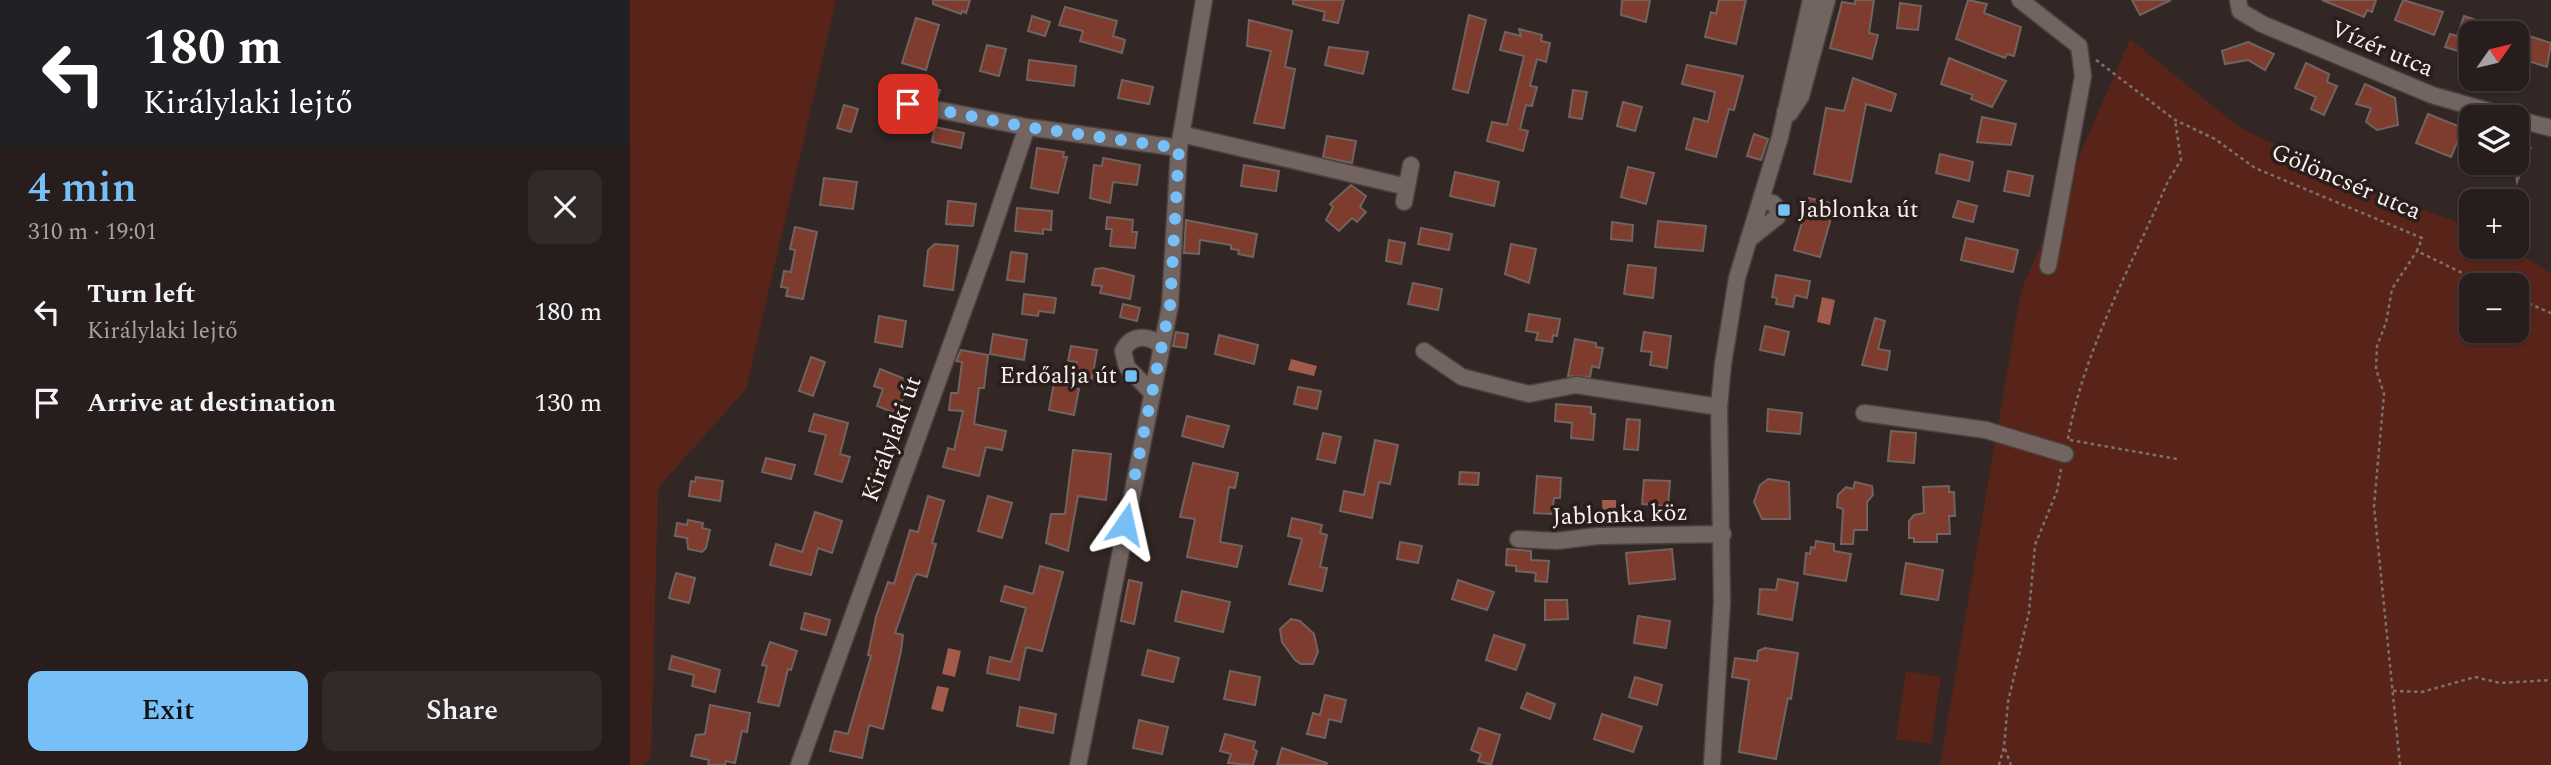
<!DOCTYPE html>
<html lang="en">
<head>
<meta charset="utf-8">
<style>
  body { margin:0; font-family:Spectral,serif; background:#322a29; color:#f1f3f6; height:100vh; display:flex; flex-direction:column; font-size:26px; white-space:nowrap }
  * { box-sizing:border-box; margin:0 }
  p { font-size:23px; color:#a4a2a3 }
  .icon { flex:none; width:38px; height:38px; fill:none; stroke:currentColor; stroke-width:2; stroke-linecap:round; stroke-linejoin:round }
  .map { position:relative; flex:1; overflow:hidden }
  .drawer { display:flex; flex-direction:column; background:#261d1c; width:630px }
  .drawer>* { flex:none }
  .guide { background:#202124; color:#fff; overflow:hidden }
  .needle { width:46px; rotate:56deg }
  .controls { position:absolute; left:1829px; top:21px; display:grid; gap:14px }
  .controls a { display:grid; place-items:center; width:70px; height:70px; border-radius:14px; background:#261d1c; box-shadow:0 2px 5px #0004,0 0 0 2px #423b3b; font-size:35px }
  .pin { position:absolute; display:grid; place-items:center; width:60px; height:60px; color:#fff; margin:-30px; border-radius:14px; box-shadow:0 4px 10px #0006 }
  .me { position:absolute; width:77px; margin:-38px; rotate:11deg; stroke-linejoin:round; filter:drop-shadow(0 0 5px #0008) }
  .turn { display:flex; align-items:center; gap:24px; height:147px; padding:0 28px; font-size:32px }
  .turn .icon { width:91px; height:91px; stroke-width:2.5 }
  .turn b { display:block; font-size:49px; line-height:60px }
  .round { display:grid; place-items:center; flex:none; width:74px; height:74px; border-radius:14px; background:#322a29 }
  .head { display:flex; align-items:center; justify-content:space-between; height:119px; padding:0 28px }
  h1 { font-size:42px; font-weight:600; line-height:52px; color:#77bff7 }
  .primary-button { display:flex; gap:14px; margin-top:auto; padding:14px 28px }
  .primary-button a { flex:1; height:80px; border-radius:14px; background:#77bff7; color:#111; font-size:28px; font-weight:600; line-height:80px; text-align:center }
  .primary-button a+a { background:#322a29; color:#f1f3f6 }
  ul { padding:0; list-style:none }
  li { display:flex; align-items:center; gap:21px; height:91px; padding:0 28px }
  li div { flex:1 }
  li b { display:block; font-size:26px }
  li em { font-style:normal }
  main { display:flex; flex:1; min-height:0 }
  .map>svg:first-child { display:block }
  .green { fill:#582419; fill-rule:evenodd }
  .water { fill:#a15b4c }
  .building { fill:#7e3c2e; stroke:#706360; stroke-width:2 }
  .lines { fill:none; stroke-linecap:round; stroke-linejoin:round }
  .minor-casing { stroke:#4b4240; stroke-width:19 }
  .path { stroke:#7b716f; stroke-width:2.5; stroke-dasharray:3.5 3.5; stroke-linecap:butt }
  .minor { stroke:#726461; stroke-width:16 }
  .route { stroke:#77bff7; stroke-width:12; stroke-dasharray:0 21.6 }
  .poi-dot { fill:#77bff7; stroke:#291e1b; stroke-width:2.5 }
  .labels { text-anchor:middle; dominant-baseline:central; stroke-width:7; stroke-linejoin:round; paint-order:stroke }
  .street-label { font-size:24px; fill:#f9f1ef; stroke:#291e1b }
  .poi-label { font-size:24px; fill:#f9f1ef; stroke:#291e1b; text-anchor:start }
</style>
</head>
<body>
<main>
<section class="drawer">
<div class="guide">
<div class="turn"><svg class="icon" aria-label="left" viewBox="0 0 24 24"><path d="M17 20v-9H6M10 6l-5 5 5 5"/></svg><div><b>180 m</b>Királylaki lejtő</div></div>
</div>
<div class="head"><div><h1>4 min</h1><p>310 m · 19:01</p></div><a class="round"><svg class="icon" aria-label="close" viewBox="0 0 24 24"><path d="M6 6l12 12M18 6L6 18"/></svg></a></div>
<ul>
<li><svg class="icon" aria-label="left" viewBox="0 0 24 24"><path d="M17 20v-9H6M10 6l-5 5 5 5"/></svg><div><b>Turn left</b><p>Királylaki lejtő</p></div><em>180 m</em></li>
<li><svg class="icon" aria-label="arrive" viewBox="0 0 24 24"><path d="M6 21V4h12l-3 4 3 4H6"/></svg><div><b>Arrive at destination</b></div><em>130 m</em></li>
</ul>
<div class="primary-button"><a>Exit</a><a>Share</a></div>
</section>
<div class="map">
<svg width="1921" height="765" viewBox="0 0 1921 765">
  <rect width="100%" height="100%" fill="#332725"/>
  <path class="green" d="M0 0H206L116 389 28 488 21 757 13 765H0Z
    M1500 39 1609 127 1740 191 1841 227V247H1879L1921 273V765H1310L1391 291ZM1841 285H1886V331H1841Z
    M1276 671 1311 677 1301 744 1266 739Z"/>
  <path class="water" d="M1192 297 1205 300 1200 325 1187 322Z
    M661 359 687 366 684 376 658 370Z
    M240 473 251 477 244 497 233 493Z
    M972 500H986V523H973Z
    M318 648 331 651 325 677 312 674Z
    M307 686 319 688 313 712 301 709Z"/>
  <path class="building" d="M303 0H340L336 13 332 11 331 14 303 4Z
    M663 0H714L708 23 693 20 695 12 663 4Z
    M992 0H1020L1016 22 991 15Z
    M1089 0H1116L1106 44 1075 37 1081 12 1086 14Z
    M1225 0H1244L1239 33 1248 35 1242 59 1200 48 1212 2 1225 4Z
    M1338 0 1357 4 1354 13 1391 27 1384 56 1377 54 1375 58 1326 39Z
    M1502 0H1541L1510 15Z
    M1692 0H1746L1742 12 1737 10 1734 17Z
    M1773 0 1813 12 1804 35 1765 20Z
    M1270 3 1291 6 1288 30 1267 28Z
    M435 7 487 21 483 36 495 40 492 53 450 41 453 31 429 25Z
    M839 15 856 20 838 93 823 89Z
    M402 16 420 22 415 36 398 31Z
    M1834 16 1878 31V33H1841V55L1815 47 1820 34 1827 36Z
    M286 18 309 25 296 70 272 63Z
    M619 20 662 31 655 67 665 69 654 128 624 123 641 51 617 46Z
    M889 29 912 35 911 41 920 43 916 62 907 59 900 86 907 87 902 106 896 105 890 129 898 131 893 151 857 141 862 122 877 125 894 56 870 50 875 32 891 36Z
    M1890 33 1921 43 1917 67 1886 57Z
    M1618 42 1644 54 1635 70 1618 60 1595 64 1592 51Z
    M357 45 376 49 369 76 350 71Z
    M699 47 738 52 733 74 695 65Z
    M1319 58 1376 81 1362 107 1341 99 1343 95 1311 84Z
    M399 60 446 66 444 86 397 80Z
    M1676 63 1699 74 1697 82 1707 86 1694 115 1681 109 1686 97 1665 88Z
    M1057 65 1113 76 1104 110 1099 109 1086 157 1056 149 1064 118 1078 122 1085 92 1052 84Z
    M1223 78 1266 94 1261 111 1236 104 1221 182 1184 174 1196 108 1214 111Z
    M492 80 523 87 519 104 488 98Z
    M1735 84 1765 98 1768 125 1747 130 1736 122 1741 108 1726 104Z
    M294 86 310 90 307 99 292 96Z
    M943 90 957 92 952 119 939 117Z
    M993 102 1012 107 1005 131 987 126Z
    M214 105 228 109 221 132 207 128Z
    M1798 114 1833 128 1821 157 1786 143Z
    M1352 117 1386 124 1381 145 1347 142Z
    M305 127 334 133 331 148 302 142Z
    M1124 134 1138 139 1131 160 1117 156Z
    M697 136 726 141 722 163 693 157Z
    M1886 141 1901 148 1887 182 1886 174 1860 163H1886Z
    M407 148 434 152 433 157H437L428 193 401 188Z
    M1310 154 1343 162 1339 181 1306 173Z
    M473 158 510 165 507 185 483 182 480 203 460 198 464 165 472 166Z
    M614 165 649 171 646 191 611 186Z
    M998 167 1024 173 1016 204 991 197Z
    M1378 171 1403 176 1399 196 1374 191Z
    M825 172 869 182 864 206 820 196Z
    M194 178 227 182 223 209 190 205Z
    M721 185 736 196 730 207 736 212 727 222 722 218 709 231 696 220 703 207 700 204Z
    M1179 198 1205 204 1190 257 1164 250Z
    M318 201 346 204 343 226 316 224Z
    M1328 201 1347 206 1343 222 1323 217Z
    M387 208 422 211 421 230 413 229V234L385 231Z
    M477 217 503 220 502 232H507L505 248 480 246 482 229H476Z
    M556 220 627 234 623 257 608 254 609 250 601 249V245L570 240 569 254 554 253Z
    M1028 221 1076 226 1073 251 1025 247Z
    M982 222 1003 225 1002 241 981 239Z
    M165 227 187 232 173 299 156 296 158 288 151 287 154 271 161 272 165 250 160 249Z
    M791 228 822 234 819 250 788 244Z
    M1336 238 1388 250 1383 272 1331 260Z
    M759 240 775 243 771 264 756 261Z
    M305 244 328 246 323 290 294 286 298 250Z
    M881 244 906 249 899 283 875 274Z
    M381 252 397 254 394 282 377 280Z
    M998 265 1026 268 1023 298 994 294Z
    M473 268 504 276 500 299 470 293 472 286 462 285 465 269Z
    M1146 275 1180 281 1177 298 1165 295 1163 307 1146 304 1147 298 1142 297Z
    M783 283 812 289 808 310 778 304Z
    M394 294 426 298 424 313 409 311 408 316 392 314Z
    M493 304 510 308 507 321 490 317Z
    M899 314 930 319 927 336 923 335 922 342 906 340 908 333 896 331Z
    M249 316 276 321 272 347 245 342Z
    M1245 318 1255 321 1248 349 1260 351 1257 370 1232 365Z
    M1135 326 1159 332 1154 355 1130 350Z
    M546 332 558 334 556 348 543 346Z
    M1014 332 1041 336 1037 368 1020 365 1022 352 1011 351Z
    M363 334 397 340 394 360 360 354Z
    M589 335 628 345 624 364 585 354Z
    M945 339 966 343V347L973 348 969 368 962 366 960 377 938 376Z
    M441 346 467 350 462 379 445 376 447 362 438 361Z
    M331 350 358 355 354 388H349L344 424 376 431 372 450 356 447 349 476 313 467 318 448 324 450 333 411 319 410 321 393H328L332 362 326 361Z
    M181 357 195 362 183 396 169 391Z
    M250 369 280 381 267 414 247 406 253 389 244 386Z
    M424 383 449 389 444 415 419 410Z
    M668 387 691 391 687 409 664 404Z
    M926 404 961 407V414H965L963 440 941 438 942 423 925 421Z
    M1138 409 1172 413 1170 434 1137 431Z
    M184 414 218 423 210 454 220 457 212 482 185 474 196 435 179 431Z
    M557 416 599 426 593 447 552 436Z
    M997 419 1010 420 1008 450 994 449Z
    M1261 431 1286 433 1284 463 1258 461Z
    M693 433 711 437 705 463 687 459Z
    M745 440 768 445 760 484 749 482 742 518 710 511 714 491 734 495Z
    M443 450 481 454 476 500 448 496 438 551 416 543 421 514H435Z
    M136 458 165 465 161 479 132 472Z
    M563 463 608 473 605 488 599 487 590 542 612 546 607 567 557 557 565 519 550 517Z
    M830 472 849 473 848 485 829 484Z
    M907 476 931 478 930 498H924L922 514 904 513Z
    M66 477 93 481 90 501 59 496 61 481 65 482Z
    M1138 479 1159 482 1160 519H1132L1124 502 1130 485Z
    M1014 480 1040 481 1038 506 1012 504Z
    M1225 482 1242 486 1243 495 1237 502V530H1224L1223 544H1211L1213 509 1207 507 1208 495 1216 487 1223 489Z
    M1319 486V492H1324L1325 516H1319L1320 534H1307V542H1284V538H1279V521L1284 515 1294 513 1293 487Z
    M298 496 314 501 302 543 306 544 297 577 287 574 284 578 265 633 273 635 271 651 253 729 239 725 232 758 200 751 205 731 218 734 241 656 238 655 246 617 258 582 264 584 280 530 288 532Z
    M358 496 382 503 372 538 348 531Z
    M185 512 212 521 202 553 188 548 181 575 140 565 146 544 172 552Z
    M662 518 692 525 690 533 697 535 690 567 697 568 692 591 659 584 672 539 658 536Z
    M58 520 73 523 72 528 80 530 76 548 72 552 58 549 57 538 45 536 47 523 57 525Z
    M1186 541 1204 544V551L1221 554 1216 581 1174 574 1176 553 1180 554 1181 547 1185 548Z
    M770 542 792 546 788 563 767 559Z
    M877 549 901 551V560L919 561 917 582 905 581 906 573 886 571V566L876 565Z
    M1042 549 1045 579 999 584 996 553Z
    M1276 563 1313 570 1308 600 1271 594Z
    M410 566 433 572 412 651 396 647 389 680 357 673 360 657 381 662 396 608 371 601 375 586 403 594Z
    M46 573 65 578 59 603 39 598Z
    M1148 579 1168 583 1162 620 1128 614 1130 589 1146 590Z
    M499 580 512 583 504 624 491 621Z
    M828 580 864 592 857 610 822 599Z
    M552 591 600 602 593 632 545 621Z
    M915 600H937L938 619 915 620Z
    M175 613 200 620 196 635 171 629Z
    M1008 616 1040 621 1036 648 1004 643Z
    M661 619 670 621 684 634 688 652 683 664H671L665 660 652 642 650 629Z
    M864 635 895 645 886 670 856 660Z
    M140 642 167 651 161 670 158 669 149 706 128 702 137 666 132 665Z
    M1135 648 1168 653 1161 699 1158 698 1146 759 1109 752 1119 680 1102 677 1105 658 1127 661 1128 651Z
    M518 650 549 658 543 682 512 675Z
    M42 656 90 670 85 692 62 686 64 675 39 669Z
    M600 671 630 677 625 705 594 699Z
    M1005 677 1032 685 1027 705 999 697Z
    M897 693 925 704 920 719 891 708Z
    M695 695 716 700 711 722 699 719 695 738 677 734 683 713 690 715Z
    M80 705 120 713 117 732 112 731 105 763 96 761 95 765H78L79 760 61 756 66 735 75 734Z
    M390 707 426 714 423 733 387 726Z
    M972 714 1012 727 1003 752 964 739Z
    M509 720 538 727 532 754 503 748Z
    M849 728 870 735 861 765 848 761 851 754 841 750Z
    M595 734 625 742 623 749 627 751 623 765 598 763 601 754 590 751Z
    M652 748 697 763 696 765H647Z"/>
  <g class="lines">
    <g class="minor-casing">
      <path id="minor" d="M1390 0 1449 46 1453 76 1418 266
        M1608 0 1610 11 1632 24 1802 95 1879 117
        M268 102 397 127 549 148
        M1155 112 1160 113 1171 96 1197 0
        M1886 119 1921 128
        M551 134 777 187
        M774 202 781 165
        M1118 240 1147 217 1148 209 1143 203 1132 201
        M794 351 832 377 899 394 946 385 1089 407
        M522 393 497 367 493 351C501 334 520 334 532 347
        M1234 413 1356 430 1435 454
        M888 539 926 541 968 536 1093 534
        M169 765 356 248 397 127
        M448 765 540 306 549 148 574 0
        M1082 765 1092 602 1089 407 1093 364 1107 278 1150 137 1181 0"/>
    </g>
    <path class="path" d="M1466 60 1545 120 1585 139 1625 168 1792 238 1787 251 1857 285
      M1886 298 1921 313
      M1438 439C1453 351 1503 263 1538 181L1551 160 1545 120
      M1440 440 1547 459
      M1763 691 1792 692 1845 677 1870 683 1921 680
      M1375 749 1381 765
      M1369 765 1374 747 1378 702 1399 612 1405 545 1427 491 1431 469
      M1770 765 1744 506 1754 394 1746 369 1747 346 1756 323 1762 289 1787 251"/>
    <use href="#minor" class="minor"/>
  </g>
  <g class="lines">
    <path class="route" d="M278 104 397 127 549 148 540 306 495 524"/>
  </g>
  <g class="poi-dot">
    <rect x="1147" y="203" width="14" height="14" rx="3.5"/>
    <rect x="494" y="369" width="14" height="14" rx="3.5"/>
  </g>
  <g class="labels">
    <g class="street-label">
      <text transform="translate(1752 49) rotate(23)">Vízér utca</text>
      <text transform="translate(1716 182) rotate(23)">Gölöncsér utca</text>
      <text transform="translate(262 439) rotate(-70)">Királylaki út</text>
      <text transform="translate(990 515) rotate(-2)">Jablonka köz</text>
    </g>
    <g class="poi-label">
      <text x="1168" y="210">Jablonka út</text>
      <text x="487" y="376" text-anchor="end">Erdőalja út</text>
    </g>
  </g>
</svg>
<div class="controls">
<a><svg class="needle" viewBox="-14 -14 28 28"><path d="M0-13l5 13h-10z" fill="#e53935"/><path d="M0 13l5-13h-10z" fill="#a4a2a3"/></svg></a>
<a><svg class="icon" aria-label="layers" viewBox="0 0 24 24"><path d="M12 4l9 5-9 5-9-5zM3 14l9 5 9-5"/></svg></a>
<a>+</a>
<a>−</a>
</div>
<div class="pin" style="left:278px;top:104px;background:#d93025"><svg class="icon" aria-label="arrive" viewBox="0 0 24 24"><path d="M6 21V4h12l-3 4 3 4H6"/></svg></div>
<svg class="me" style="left:495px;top:524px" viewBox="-20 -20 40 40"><path d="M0-17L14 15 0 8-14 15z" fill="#77bff7" stroke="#fff" stroke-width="4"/></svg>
</div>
</main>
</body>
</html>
